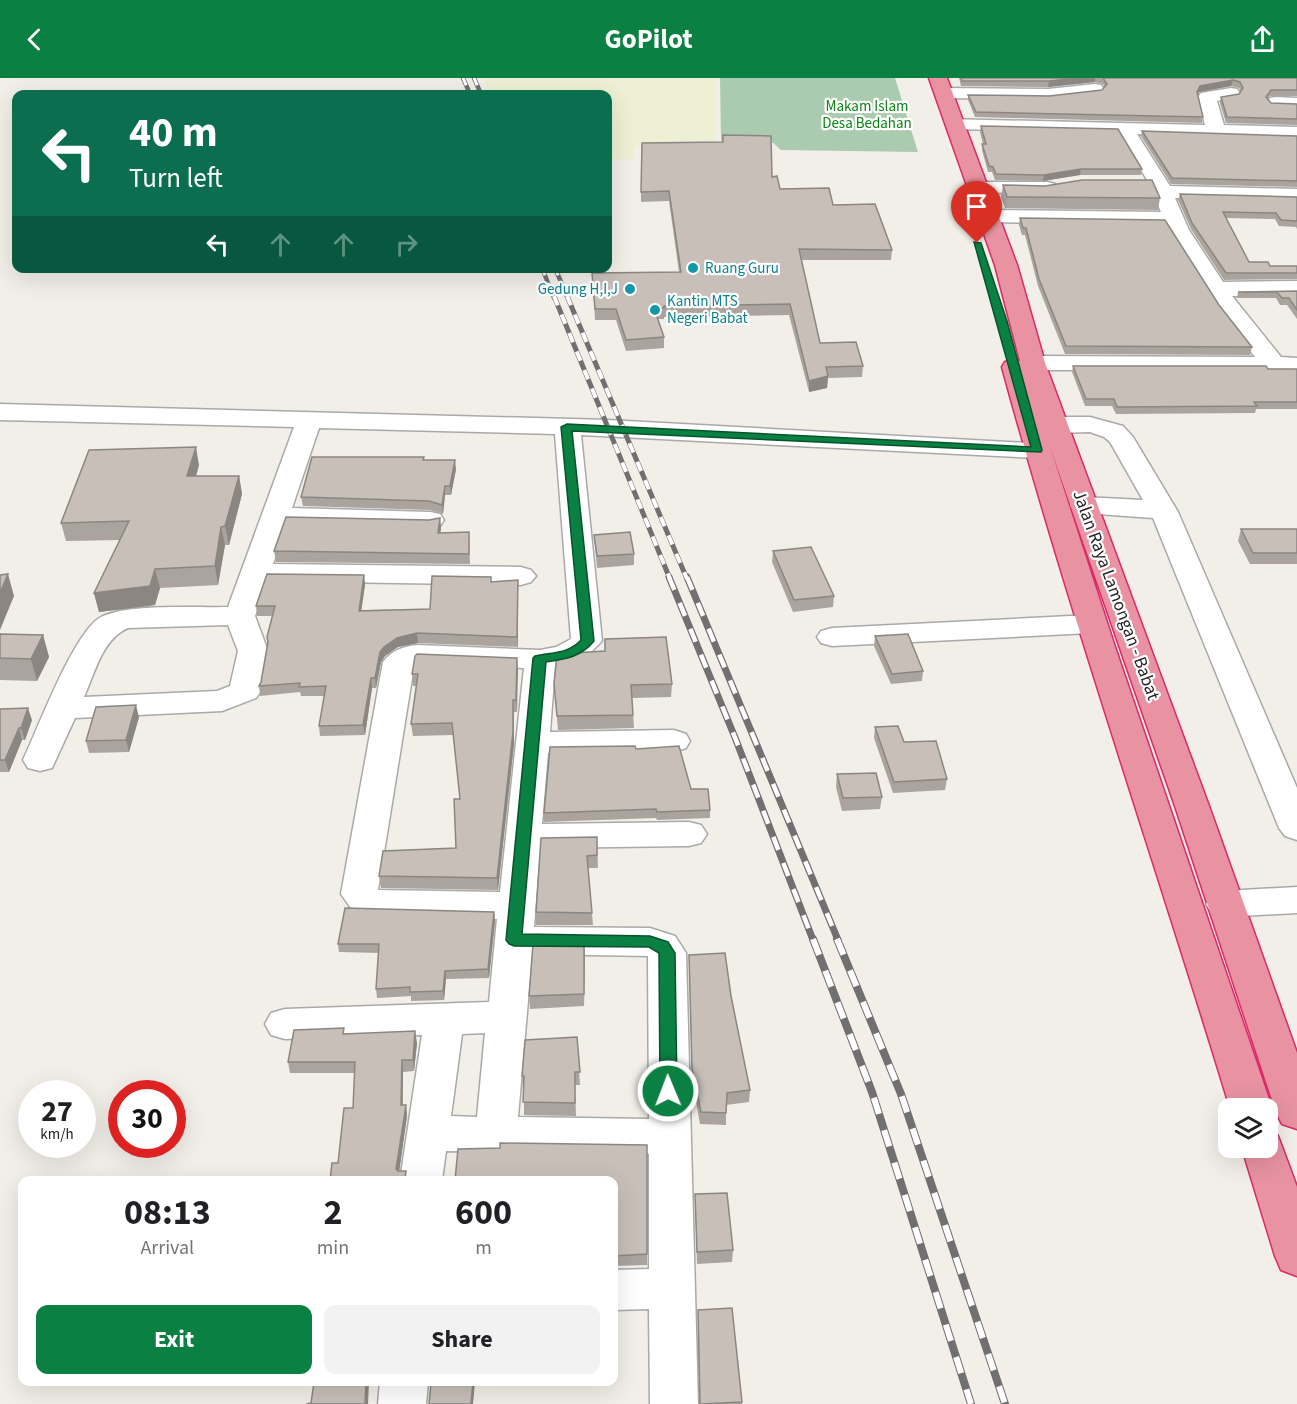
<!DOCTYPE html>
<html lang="en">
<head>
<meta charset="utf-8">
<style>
  body { margin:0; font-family:"Source Sans 3",sans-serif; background:#f2f2f2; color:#202124; height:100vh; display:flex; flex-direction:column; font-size:22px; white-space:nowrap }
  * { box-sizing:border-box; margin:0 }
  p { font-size:20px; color:#757577 }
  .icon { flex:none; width:33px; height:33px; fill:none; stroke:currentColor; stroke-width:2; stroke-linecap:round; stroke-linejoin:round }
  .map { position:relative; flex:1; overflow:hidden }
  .drawer { position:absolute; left:18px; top:1098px; width:600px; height:210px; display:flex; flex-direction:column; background:#fff; border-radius:12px; box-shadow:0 6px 24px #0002 }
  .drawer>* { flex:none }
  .guide { position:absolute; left:12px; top:12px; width:600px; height:183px; border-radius:12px; box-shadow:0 6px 24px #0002; background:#0b6e4f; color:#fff; overflow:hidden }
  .tools { position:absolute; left:1218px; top:1020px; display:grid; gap:12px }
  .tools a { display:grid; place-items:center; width:60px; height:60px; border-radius:12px; background:#fff; box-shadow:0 6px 24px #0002; font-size:30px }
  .speed { position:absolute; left:18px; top:1002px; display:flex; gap:12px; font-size:30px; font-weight:700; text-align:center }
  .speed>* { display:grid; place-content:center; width:78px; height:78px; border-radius:50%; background:#fff; box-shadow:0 6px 24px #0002; line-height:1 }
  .speed small { font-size:15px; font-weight:400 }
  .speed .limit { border:9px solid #d22; background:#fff; color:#111 }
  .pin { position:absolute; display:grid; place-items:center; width:51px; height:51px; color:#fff; margin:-62px -26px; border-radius:50% 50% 50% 0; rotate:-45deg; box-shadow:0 0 6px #0007 }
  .pin .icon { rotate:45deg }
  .me { position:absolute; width:66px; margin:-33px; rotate:359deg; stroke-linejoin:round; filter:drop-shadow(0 0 4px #0008) }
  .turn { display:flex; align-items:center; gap:21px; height:126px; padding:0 18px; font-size:27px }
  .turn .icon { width:78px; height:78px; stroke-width:2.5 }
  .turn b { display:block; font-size:42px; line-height:51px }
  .lanes { display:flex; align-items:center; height:57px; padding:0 18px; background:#0003; justify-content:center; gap:30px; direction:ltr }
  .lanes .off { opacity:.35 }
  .eta { display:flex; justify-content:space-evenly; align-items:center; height:102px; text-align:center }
  .eta b { font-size:36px; font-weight:700; line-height:42px }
  .button { display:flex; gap:12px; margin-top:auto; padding:12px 18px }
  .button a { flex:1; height:69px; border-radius:12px; background:#0b8043; color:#fff; font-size:24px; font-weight:700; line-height:69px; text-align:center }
  .button a+a { background:#f2f2f2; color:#202124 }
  header { display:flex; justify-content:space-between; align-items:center; height:78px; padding:0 18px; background:#0b8043; color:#fff; font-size:27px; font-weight:700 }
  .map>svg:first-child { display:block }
  .farmland { fill:#eef0d5 }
  .cemetery { fill:#aacbaf }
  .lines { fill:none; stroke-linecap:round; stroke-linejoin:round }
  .minor-casing { stroke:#a9a9a9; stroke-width:3 }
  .highway-casing { stroke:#dc2a67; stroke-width:3 }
  .minor { fill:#fff; fill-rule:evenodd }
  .highway { fill:#e892a2; fill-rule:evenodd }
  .rail-far3-casing { stroke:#707070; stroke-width:4.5 }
  .rail-far2-casing { stroke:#707070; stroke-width:5 }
  .rail-far1-casing { stroke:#707070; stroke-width:7 }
  .rail-casing { stroke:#707070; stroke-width:8 }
  .rail-far3 { stroke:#fff; stroke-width:3; stroke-dasharray:8; stroke-linecap:butt }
  .rail-far2 { stroke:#fff; stroke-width:4; stroke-dasharray:10; stroke-linecap:butt }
  .rail-far1 { stroke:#fff; stroke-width:4.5; stroke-dasharray:14; stroke-linecap:butt }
  .rail { stroke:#fff; stroke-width:6; stroke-dasharray:17; stroke-linecap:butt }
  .wall { fill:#aba49e }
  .shaded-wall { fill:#8b8681 }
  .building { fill:#c7bfb8; stroke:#8b8681; stroke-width:1.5 }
  .route { fill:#0b8043; stroke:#07532c; stroke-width:1.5 }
  .culture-dot { fill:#0f9aa8; stroke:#fff; stroke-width:2 }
  .labels { text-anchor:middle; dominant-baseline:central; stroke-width:4.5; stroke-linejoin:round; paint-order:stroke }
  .far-park-label { font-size:15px; fill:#0c8416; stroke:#fff }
  .far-culture-label { font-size:15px; fill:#0d838f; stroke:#fff; text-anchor:start }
  .street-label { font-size:18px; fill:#222; stroke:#fff }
</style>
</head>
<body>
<header><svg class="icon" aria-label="back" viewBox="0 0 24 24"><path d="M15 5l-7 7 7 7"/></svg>GoPilot<svg class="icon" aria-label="share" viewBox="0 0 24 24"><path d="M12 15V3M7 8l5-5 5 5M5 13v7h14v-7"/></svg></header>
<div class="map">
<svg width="1297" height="1326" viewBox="0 0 1297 1326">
  <rect width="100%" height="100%" fill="#f2efe9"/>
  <path class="farmland" d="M483 0H716V63L635 69V81L608 82V16H490Z"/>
  <path class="cemetery" d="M720 0H895L918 74 781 72 772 64 721 63Z"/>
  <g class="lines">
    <g class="minor-casing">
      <path id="minor" d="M1095 6 1101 7 1104 11 1101 15 1048 21 944 20 938 19 935 15 938 11 944 10 1048 11Z
        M1231 10 1237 11 1240 15 1237 19 1217 23 1224 47 1297 49V61L1137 56 1170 108 1297 111V123L1175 120 1189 152 1223 204 1297 203V217L1232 218 1281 279 1297 280V292H1033L1024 290 1021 285 1024 280 1033 278 1255 279 1219 233 1165 147 988 144 981 142 978 138 981 134 988 132 1161 134 1149 105 1118 55 955 51 948 49 946 45 948 41 1205 47 1198 19 1201 15Z
        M1276 19 1297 20V30L1270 28 1267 24 1270 20Z
        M978 104H1048L1055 106 1058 110 1055 114 1048 116 971 114 968 110 971 106Z
        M0 326 608 342 1046 366 1050 372 1046 378 1037 380 581 357 602 563 587 578 555 588 550 654 674 652 686 656 690 663 686 670 674 674 548 675 542 746 689 744 701 747 707 756 701 765 689 768 540 770 534 849 650 850 675 858 686 875 698 1326H650L649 1231 614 1232V1192L649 1191V1076L446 1073 442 1102H400L422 957 285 961 271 957 265 946 271 935 285 931 489 924 497 841 372 838 353 833 341 816 383 584C392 572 404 568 418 567L540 572 556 569 571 561 555 356 319 350 292 430 430 434 440 436 444 442 440 448 430 450 286 447 273 486 521 489 531 492 536 498 531 504 521 507 267 503 255 538 268 573 261 613 256 620 222 633 75 640 52 690 40 693 28 690 23 682C38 651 74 553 101 539 130 525 194 530 228 529L294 349 0 342ZM228 547 238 573 230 608 217 613 84 619C95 595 102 561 128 550ZM418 585 524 590 500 814 378 812 414 588ZM532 876 648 878 649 1041 518 1039ZM485 955 477 1039 451 1038 462 956Z
        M1056 339H1090L1123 348 1133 359 1178 434 1297 710V762L1285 758 1279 750 1153 440 1084 435 1074 433 1070 427 1074 421 1084 419 1143 422 1110 364 1104 359 1090 354 1056 355 1047 352 1043 347 1047 342Z
        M1090 537 1101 540 1105 546 1101 552 1090 555 832 568 821 565 817 559 821 553 832 550Z
        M1297 809V835L1224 839 1211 835 1206 826 1211 817 1224 813Z
        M380 1304H428L426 1326H378Z"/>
    </g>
    <g class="highway-casing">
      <path id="highway" d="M929 0H947L1017 187 1045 285 1209 728 1297 975V1051L1282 1046 1276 1034 1175 728 1050 369 1115 569 1272 1030 1268 1038V1030H1230C1155 783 1070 538 1002 289L1005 284 1014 282 1020 283 995 187Z
        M1268 1054 1278 1058 1297 1109V1198L1281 1192 1275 1178 1242 1070H1268Z"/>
    </g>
    <use href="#minor" class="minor"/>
    <use href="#highway" class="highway"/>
    <g class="rail-far3-casing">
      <path id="rail-far3" d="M463 0 470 16
        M474 0 481 16
        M542 190 554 220
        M555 190 568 220"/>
    </g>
    <g class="rail-far2-casing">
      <path id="rail-far2" d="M554 218 670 501
        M567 218 687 501"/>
    </g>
    <g class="rail-far1-casing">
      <path id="rail-far1" d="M669 499 736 662 813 862
        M687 499 838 862"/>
    </g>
    <g class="rail-casing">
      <path id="rail" d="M813 861 872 1014 971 1326
        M837 861 901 1016 1005 1326"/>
    </g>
    <use href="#rail-far3" class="rail-far3"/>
    <use href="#rail-far2" class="rail-far2"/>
    <use href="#rail-far1" class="rail-far1"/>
    <use href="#rail" class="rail"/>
  </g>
  <path class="wall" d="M959 0H1297V18H1270L1268 20 1271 25 1297 26V47L1226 45 1220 25 1221 19 1239 16 1241 13 1239 10 1231 8 1199 14 1198 17 1203 39 1202 45 975 39 968 22V17L1049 18 1102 12 1105 9 1103 6 1095 4 1048 9 961 8Z
    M981 48 1142 91 1141 97H1080L1043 103 995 102 992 94H988L982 72 983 66 980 54Z
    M1142 53 1297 58V109L1171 106 1141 58Z
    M772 99 780 111 833 127 892 172 891 182H801L820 265 863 288 862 299 828 300 827 310 809 314 789 237 664 239V241H658L664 259V270L626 273 616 242H595L593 206 679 194 669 123 641 124V114Z
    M1003 107 1045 108 1160 120 1158 132 1005 130 1001 119Z
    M1180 116 1297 119V151L1296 149 1279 148 1275 141 1226 140 1249 184 1270 188H1297V201L1224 202 1191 151 1178 122Z
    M1020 140 1219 227 1252 269 1250 277 1065 276 1038 208 1025 157H1022L1019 147Z
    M1297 213V241L1287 227H1280L1276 220H1237L1238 214Z
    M1073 288 1297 291V331H1256L1255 335 1116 336 1112 328H1085L1072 294Z
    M424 379V382L456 391 451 417H445L443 436 430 432 303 428 301 419Z
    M199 387 196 398H239L242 416 229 467H225L218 507 160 510 155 527 99 534 94 515 120 462 66 463 61 445Z
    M440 440 441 450 440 455 469 454 470 486 276 484 274 473Z
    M1241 451H1297V486H1250L1238 463Z
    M594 457 634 476V487L597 490Z
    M773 473 834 518 833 529 793 534 772 484Z
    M364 497 365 507 361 532 430 531 491 504 518 502V569L418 565 398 569 385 578 381 584 376 610H372L365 657 320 658 319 648 324 618H301L300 614 260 618 259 608 261 604 268 566 267 559 272 538H257L256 528Z
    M0 556 43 557 49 579 37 603 0 602Z
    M875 558 923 593 922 603 891 606 874 568Z
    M517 580V634H514V666L498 812 381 810 379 798 456 770 460 721 453 657 413 658 411 646 416 608H413L412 596Z
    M554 606H672L671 619 632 620 634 650 558 652Z
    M0 631 32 642 25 662H22L9 694H0Z
    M139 639 129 674 89 675 86 663Z
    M875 649 904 664 947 701 945 712 893 715 874 660Z
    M636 671 691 711 710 732V740L657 742 656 740 544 744V735Z
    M837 696 882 719 880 731 842 733 836 709Z
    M597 759 598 790H588L593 847H536V834Z
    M494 834 495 843 489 900 446 901 444 922 411 923V918L377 920 376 911 379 875 339 874 338 866Z
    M584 867V928L530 931 529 918Z
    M689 877 731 918 750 1012 749 1024 726 1027V1047L700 1046 692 1003Z
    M345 955 417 965 414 993 403 994V1027H406L407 1038 399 1093 405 1102 338 1085 353 1030 355 995H290L288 984Z
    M577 959 580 1007H575L576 1038 524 1037V1011H523L522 998Z
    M647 1067V1187L614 1188V1102Z
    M695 1116 733 1172 732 1184 697 1186Z
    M698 1232 742 1324V1326H699Z"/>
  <path class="shaded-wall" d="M1080 0H1095V4L1048 9 1049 3Z
    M1233 2 1231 8 1199 14 1196 20 1197 14 1200 8Z
    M1081 91 1080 97 1043 103 1044 97Z
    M828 298 827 310 809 314V303Z
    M196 369 199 387 191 416 187 398Z
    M455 382 456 391 451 417 450 408Z
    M239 398 242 416 229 467 225 448Z
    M445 408V417L443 436 442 427Z
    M440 440 441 450 439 465 438 455Z
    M221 449 225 467 218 507 215 488Z
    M155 491 160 510 155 527 99 534 94 515Z
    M8 496 14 518 0 552V515Z
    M364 497 365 507 360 542 359 533Z
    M518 502V569L517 559Z
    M417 555 418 565 398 569 385 578 381 584 376 610 375 600 380 574 384 569 397 560Z
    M43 557 49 579 37 603 31 581Z
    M517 580 518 592 517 634 516 622Z
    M371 600 372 610 365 657 363 647Z
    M513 622 514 666 498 812 497 800Z
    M136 627 139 639 129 674 126 662Z
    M28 630 32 642 25 662 21 650Z
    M19 650 22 662 9 694 5 682Z
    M494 834 495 843 489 900 488 891Z
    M584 867 585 879 584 928Z
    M445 893 446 901 444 922 443 913Z
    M415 953 417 965 414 993 413 982Z
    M402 982 403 994 402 1039 401 1027Z
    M406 1027 407 1038 398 1102 396 1091Z
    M366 1304H369L368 1326H365Z
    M473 1304H475L473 1326H471Z"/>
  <path class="building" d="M961 0H1080L1049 3H962Z
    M1103 0H1297V12H1271L1266 19 1271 25 1297 26V41L1227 39 1221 19 1239 16 1243 10 1240 4 1233 2 1200 8 1197 14 1203 39 976 34 968 17 1049 18 1102 12 1107 6Z
    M981 48 1118 51 1142 91H1081L1044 97 996 96 993 89 989 88 982 66H986Z
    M1142 53 1297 58V103L1172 100Z
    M723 57 771 58 772 99 777 98 780 111 829 110 833 127 875 126 892 172 799 171 820 265 856 264 863 288 826 289 828 298 809 303 790 226 664 228V230H654L664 259 626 262 616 231H595L592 195 681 194 669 113 641 114 642 65 723 64Z
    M1082 102H1152L1160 120 1007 119 1003 107 1045 108Z
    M1180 116 1297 119V143L1281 142 1276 135 1223 134 1249 184H1268L1270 188H1297V195H1226L1192 145Z
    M1020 140 1165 142 1219 227 1252 269 1066 268 1039 201 1026 150H1023Z
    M1297 213V232L1289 220H1282L1277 214H1238Z
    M1073 288H1266L1268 291H1297V324H1254L1257 328 1117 329 1114 321H1086Z
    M196 369 187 398H239L225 448 221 449 215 488 155 491 150 508 94 515 129 443 61 445 89 372Z
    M312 379H424L423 382H455L450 408H445L442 427 429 423 301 419Z
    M286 439 429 442 440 440 438 455 469 454V476L274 473Z
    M1241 451H1297V475H1253Z
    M630 454 634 476 597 478 594 457Z
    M811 469 834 518 794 522 773 473Z
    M8 496 0 515V497Z
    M267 496 364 497 359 533 430 531 432 498 491 499V504L518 502 517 559 417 555 397 560 384 569 380 574 375 600H371L363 647 319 648 326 608 299 609 300 605 259 608 261 604 268 564 267 559 275 528H256Z
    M0 556 43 557 31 581 0 580Z
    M908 556 923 593 892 596 875 558Z
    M666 559 672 606 631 607 633 637 557 638 554 606 557 576 605 573V561Z
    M417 576 517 580 516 622H513V654L497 800 379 798 383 773 456 770 454 721H460L452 645 411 646 418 596H412L415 578Z
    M136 627 126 662 86 663 96 629Z
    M28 630 21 650H19L5 682H0V631Z
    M898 648 904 664 936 663 947 701 894 704 875 649Z
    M635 668 636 671 679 668 691 711H708L710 732 657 734 656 731 544 735 550 669Z
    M876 695 882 719 843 720 837 696Z
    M597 759V777L587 778 592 835 536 834 541 760Z
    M345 830 494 834 488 891 445 893 443 913 410 914V909L376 911 379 866H338Z
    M533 866 584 867V916L529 918Z
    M725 875 731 918 750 1012 727 1015 726 1035 701 1034 692 991 689 877Z
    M344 950 343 956 415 953 413 982H402L401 1027H406L396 1091 398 1093H406L405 1102H330L332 1085H338L344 1030H353L355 984H288L294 952Z
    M577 959 580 994H575V1025L523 1024 524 998H522L525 962Z
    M500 1065 647 1067V1176L614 1178V1102H455L458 1071 500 1070Z
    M727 1115 733 1172 697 1174 695 1116Z
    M732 1230 742 1324 700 1326 698 1232Z
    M314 1304H366L365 1326H306L311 1325Z
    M441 1304H473L471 1326H429L431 1305H441Z"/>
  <path class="route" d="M974 164 981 165 1007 243 1042 372 1041 374 572 353 594 563C581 579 566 581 546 584L522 856 650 858 668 864 675 875 677 1013 674 1018 668 1020 662 1018 660 1013 659 875 649 869 514 868 509 866 506 862 533 580 535 578C553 574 568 576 581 562L561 349 567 346 1031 369Z"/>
  <g class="culture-dot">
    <circle cx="693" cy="190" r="6"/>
    <circle cx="630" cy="211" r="6"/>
    <circle cx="655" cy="232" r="6"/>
  </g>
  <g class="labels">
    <g class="far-park-label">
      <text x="867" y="28">Makam Islam<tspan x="867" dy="17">Desa Bedahan</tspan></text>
    </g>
    <g class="far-culture-label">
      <text x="705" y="190">Ruang Guru</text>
      <text x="618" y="211" text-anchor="end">Gedung H,I,J</text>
      <text x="667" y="223">Kantin MTS<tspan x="667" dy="17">Negeri Babat</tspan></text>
    </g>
    <g class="street-label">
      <text transform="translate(1116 517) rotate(70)">Jalan Raya Lamongan - Babat</text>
    </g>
  </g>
</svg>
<div class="tools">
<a><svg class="icon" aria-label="layers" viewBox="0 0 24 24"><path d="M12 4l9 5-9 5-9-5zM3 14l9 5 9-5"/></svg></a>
</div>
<div class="speed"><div>27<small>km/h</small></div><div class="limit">30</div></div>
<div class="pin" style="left:977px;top:165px;background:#d93025"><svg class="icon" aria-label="arrive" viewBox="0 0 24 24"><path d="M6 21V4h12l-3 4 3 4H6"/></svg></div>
<svg class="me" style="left:668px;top:1013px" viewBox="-20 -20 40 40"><circle r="17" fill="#0b8043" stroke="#fff" stroke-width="3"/><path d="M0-11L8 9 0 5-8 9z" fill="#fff"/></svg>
<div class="guide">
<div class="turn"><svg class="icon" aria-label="left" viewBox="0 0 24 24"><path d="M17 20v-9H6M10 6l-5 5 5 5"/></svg><div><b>40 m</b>Turn left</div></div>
<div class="lanes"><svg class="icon" aria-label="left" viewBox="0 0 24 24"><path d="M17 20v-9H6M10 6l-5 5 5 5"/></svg><svg class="icon off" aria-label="ahead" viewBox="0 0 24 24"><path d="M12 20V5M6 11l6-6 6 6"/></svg><svg class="icon off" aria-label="ahead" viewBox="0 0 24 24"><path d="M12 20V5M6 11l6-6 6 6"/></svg><svg class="icon off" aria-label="right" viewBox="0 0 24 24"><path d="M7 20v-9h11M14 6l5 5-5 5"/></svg></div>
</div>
<section class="drawer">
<div class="eta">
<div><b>08:13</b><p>Arrival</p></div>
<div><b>2</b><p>min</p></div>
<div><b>600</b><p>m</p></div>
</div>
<div class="button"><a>Exit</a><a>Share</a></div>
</section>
</div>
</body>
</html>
